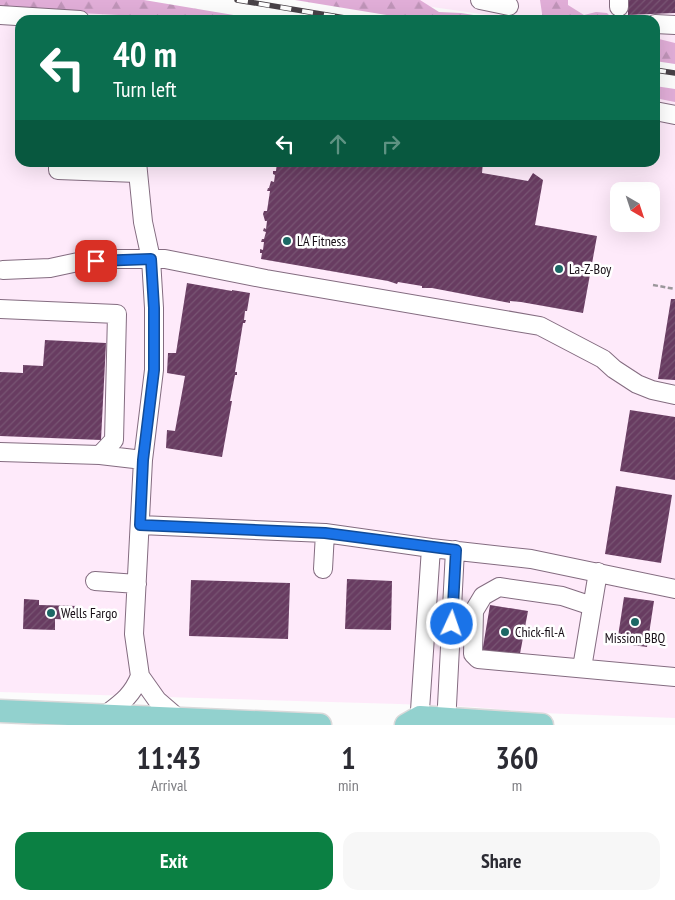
<!DOCTYPE html>
<html lang="en">
<head>
<meta charset="utf-8">
<style>
  body { margin:0; font-family:"PT Sans Narrow",sans-serif; background:#f7f7f7; color:#2b2b33; height:100vh; display:flex; flex-direction:column; font-size:19px; white-space:nowrap }
  * { box-sizing:border-box; margin:0 }
  p { font-size:16px; color:#7c7c81 }
  .icon { flex:none; width:28px; height:28px; fill:none; stroke:currentColor; stroke-width:2; stroke-linecap:round; stroke-linejoin:round }
  .map { position:relative; height:725px; overflow:hidden }
  .side { display:flex; flex-direction:column; background:#fff; flex:1 }
  .side>* { flex:none }
  .hud { position:absolute; left:15px; top:15px; width:645px; height:152px; border-radius:15px; box-shadow:0 5px 20px #0002; background:#0b6e4f; color:#fff; overflow:hidden }
  .needle { width:32px; rotate:141deg }
  .controls { position:absolute; left:610px; top:182px; display:grid; gap:10px }
  .controls a { display:grid; place-items:center; width:50px; height:50px; border-radius:10px; background:#fff; box-shadow:0 5px 20px #0002; font-size:25px }
  .pin { position:absolute; display:grid; place-items:center; width:42px; height:42px; color:#fff; margin:-21px; border-radius:10px; box-shadow:0 2px 8px #0006 }
  .me { position:absolute; width:55px; margin:-28px; rotate:3deg; stroke-linejoin:round; filter:drop-shadow(0 0 4px #0008) }
  .turn { display:flex; align-items:center; gap:18px; height:105px; padding:0 15px; font-size:22px }
  .turn .icon { width:65px; height:65px; stroke-width:2.5 }
  .turn b { display:block; font-size:35px; line-height:42px }
  .lanes { display:flex; align-items:center; height:48px; padding:0 15px; background:#0003; justify-content:center; gap:25px; direction:ltr }
  .lanes .off { opacity:.35 }
  .eta { display:flex; justify-content:space-evenly; align-items:center; height:85px; text-align:center }
  .eta b { font-size:30px; font-weight:800; line-height:35px }
  .primary-button { display:flex; gap:10px; margin-top:auto; padding:10px 15px }
  .primary-button a { flex:1; height:58px; border-radius:15px; background:#0b8043; color:#fff; font-size:20px; font-weight:800; line-height:58px; text-align:center }
  .primary-button a+a { background:#f7f7f7; color:#2b2b33 }
  .map>svg:first-child { display:block }
  .built { fill:#feeafa; fill-rule:evenodd }
  .forest { fill:url(#forest-firs) }
  .building { fill:url(#building-hatch) }
  .lines { fill:none; stroke-linecap:round; stroke-linejoin:round }
  .minor-casing { stroke:#846c80; stroke-width:20 }
  .major-casing { stroke:#dad9da; stroke-width:25 }
  .path { stroke:#9b979b; stroke-width:2.5; stroke-dasharray:5 2.5; stroke-linecap:butt }
  .minor { stroke:#fff; stroke-width:18 }
  .major { stroke:#92d1ce; stroke-width:22 }
  .rail-casing { stroke:#484147; stroke-width:5.5 }
  .rail { stroke:#fff; stroke-width:4; stroke-dasharray:11; stroke-linecap:butt }
  .route-casing { stroke:#114b97; stroke-width:12 }
  .route { stroke:#1a73e8; stroke-width:9 }
  .poi-dot { fill:#1c6865; stroke:#fff; stroke-width:2 }
  .labels { text-anchor:middle; dominant-baseline:central; stroke-width:5; stroke-linejoin:round; paint-order:stroke }
  .poi-label { font-size:14px; fill:#180f17; stroke:#fff; text-anchor:start }
</style>
</head>
<body>
<div class="map">
<svg width="675" height="725" viewBox="0 0 675 725">
  <defs>
    <pattern id="forest-firs" width="22" height="20" patternUnits="userSpaceOnUse" patternTransform="scale(1.25)"><rect width="22" height="20" fill="#e0add7"/><path d="M5 1l3.5 6h-7zM16 11l3.5 6h-7z" fill="#bf94b8"/></pattern>
    <pattern id="building-hatch" width="6" height="6" patternUnits="userSpaceOnUse" patternTransform="scale(1.25)"><rect width="6" height="6" fill="#683c61"/><path d="M-1 1l2-2M0 6l6-6M5 7l2-2" fill="none" stroke="#785573"/></pattern>
  </defs>
  <rect width="100%" height="100%" fill="#fcfcfc"/>
  <path class="built" d="M0 0 217 20H20V162H655V90L675 93V718L541 713 473 707 399 704 0 692ZM619 191H651V224H619Z
    M384 0H675V45L655 41V20H522Z"/>
  <path class="forest" d="M0 0H144L263 20H179L158 17 0 9Z
    M295 0H420L439 12 461 13 505 20H417Z
    M540 0H568V5L584 15 596 12 607 13 614 20H543Z
    M655 38 675 43V64L655 61Z
    M655 86 675 89V102L655 98Z"/>
  <path class="building" d="M628 0H675V13L628 15Z
    M277 162H400L427 167 430 162H483L482 173 528 181 533 173 543 180 535 225 597 236 583 313 521 302 510 301V303L432 288H422V286L398 282 397 284 388 281 261 259 262 253H260V249L263 250 264 242H261L262 239H264L266 232 263 231 264 228 266 229 267 221H265L263 214 264 211H267L270 191H267L268 188H269L271 181 274 182 275 175 273 174V171H276Z
    M187 283 232 291V290L250 293 247 311H245L244 320H246L245 323H243L235 372H237V375H235L230 401H232L222 457 166 448 167 430 175 431 185 376 167 373 168 353H176Z
    M671 299H675V380L658 379Z
    M45 340 106 343 101 440 0 436V372L23 373V365L43 366Z
    M630 410 675 417V480L620 471Z
    M616 486 672 495 661 563 605 554Z
    M347 579 392 581 391 630 345 629Z
    M191 580 290 583 288 639 189 636Z
    M624 597 654 601 647 647 617 643Z
    M24 599 39 600V605L78 606 77 620 55 619V630L23 629Z
    M490 605 528 611 519 659 482 653Z"/>
  <g class="lines">
    <g class="minor-casing">
      <path id="minor" d="M480 0 509 6
        M619 0V7
        M0 15 80 20
        M655 24 675 25
        M655 111 675 115
        M58 162V170L137 173
        M137 162 143 222 151 259 154 308V370L143 460 134 634 140 676 157 700 179 719
        M3 270 50 268 78 262 114 259H165L266 279 540 326 603 359 614 369 637 384 652 390 675 395
        M0 309 117 314 114 440 100 455 0 452
        M100 455 143 460
        M140 525 325 533 431 548 531 559 675 589
        M323 569 325 533
        M95 581 137 584
        M592 606 562 596 499 587 483 596 474 611 473 654 478 659 675 677
        M582 668 598 572
        M104 716C121 703 132 696 140 676
        M419 725 431 548
        M446 725 455 550"/>
    </g>
    <g class="major-casing">
      <path id="major" d="M0 711 320 725
        M406 725 420 717 542 725"/>
    </g>
    <path class="path" d="M653 285 675 289"/>
    <use href="#minor" class="minor"/>
    <use href="#major" class="major"/>
    <g class="rail-casing">
      <path id="rail" d="M237 0 357 20
        M655 70 675 73"/>
    </g>
    <use href="#rail" class="rail"/>
  </g>
  <g class="lines">
    <g class="route-casing">
      <path id="route" d="M96 261 151 259 154 308V370L143 460 140 525 325 533 456 550 452 624"/>
    </g>
    <use href="#route" class="route"/>
  </g>
  <g class="poi-dot">
    <circle cx="287" cy="241" r="5"/>
    <circle cx="559" cy="269" r="5"/>
    <circle cx="51" cy="613" r="5"/>
    <circle cx="635" cy="622" r="5"/>
    <circle cx="505" cy="632" r="5"/>
  </g>
  <g class="labels">
    <g class="poi-label">
      <text x="297" y="241">LA Fitness</text>
      <text x="569" y="269">La-Z-Boy</text>
      <text x="61" y="613">Wells Fargo</text>
      <text x="515" y="632">Chick-fil-A</text>
      <text x="635" y="638" text-anchor="middle">Mission BBQ</text>
    </g>
  </g>
</svg>
<div class="controls">
<a><svg class="needle" viewBox="-14 -14 28 28"><path d="M0-13l5 13h-10z" fill="#e53935"/><path d="M0 13l5-13h-10z" fill="#7c7c81"/></svg></a>
</div>
<div class="pin" style="left:96px;top:261px;background:#d93025"><svg class="icon" aria-label="arrive" viewBox="0 0 24 24"><path d="M6 21V4h12l-3 4 3 4H6"/></svg></div>
<svg class="me" style="left:452px;top:624px" viewBox="-20 -20 40 40"><circle r="17" fill="#1a73e8" stroke="#fff" stroke-width="3"/><path d="M0-11L8 9 0 5-8 9z" fill="#fff"/></svg>
<div class="hud">
<div class="turn"><svg class="icon" aria-label="left" viewBox="0 0 24 24"><path d="M17 20v-9H6M10 6l-5 5 5 5"/></svg><div><b>40 m</b>Turn left</div></div>
<div class="lanes"><svg class="icon" aria-label="left" viewBox="0 0 24 24"><path d="M17 20v-9H6M10 6l-5 5 5 5"/></svg><svg class="icon off" aria-label="ahead" viewBox="0 0 24 24"><path d="M12 20V5M6 11l6-6 6 6"/></svg><svg class="icon off" aria-label="right" viewBox="0 0 24 24"><path d="M7 20v-9h11M14 6l5 5-5 5"/></svg></div>
</div>
</div>
<section class="side">
<div class="eta">
<div><b>11:43</b><p>Arrival</p></div>
<div><b>1</b><p>min</p></div>
<div><b>360</b><p>m</p></div>
</div>
<div class="primary-button"><a>Exit</a><a>Share</a></div>
</section>
</body>
</html>
